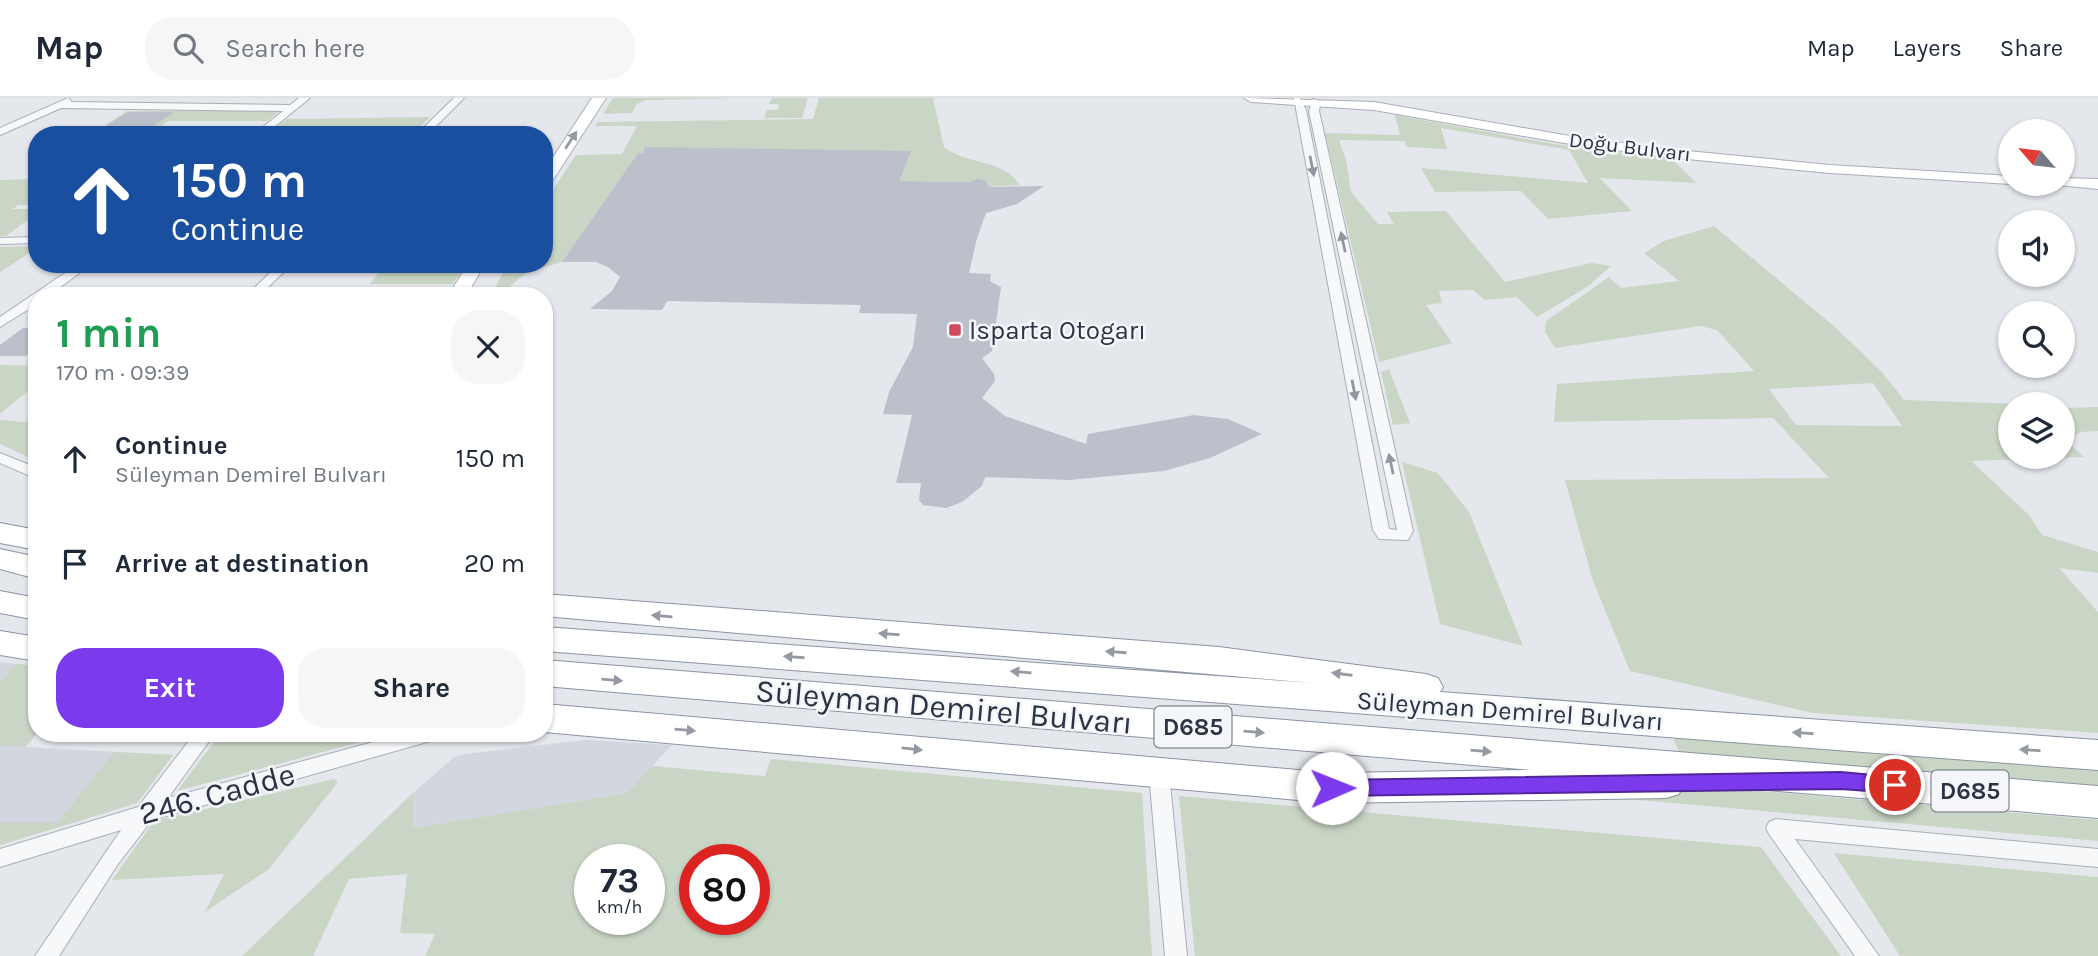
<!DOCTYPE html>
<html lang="en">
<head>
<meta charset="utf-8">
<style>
  body { margin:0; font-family:Karla,sans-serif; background:#f6f6f7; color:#1f2937; height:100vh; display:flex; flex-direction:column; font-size:26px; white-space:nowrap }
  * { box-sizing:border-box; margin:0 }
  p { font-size:23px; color:#747a83 }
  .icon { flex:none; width:38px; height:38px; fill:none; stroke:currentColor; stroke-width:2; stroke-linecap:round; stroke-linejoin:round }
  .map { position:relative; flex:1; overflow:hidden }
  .details { position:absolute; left:28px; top:189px; width:525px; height:455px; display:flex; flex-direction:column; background:#fff; border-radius:28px; box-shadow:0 2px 5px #0004 }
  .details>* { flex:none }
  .banner { position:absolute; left:28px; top:28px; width:525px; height:147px; border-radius:28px; box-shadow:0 2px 5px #0004; background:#1a4fa0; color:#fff; overflow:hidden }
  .needle { width:46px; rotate:298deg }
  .buttons { position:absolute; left:1998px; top:21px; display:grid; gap:14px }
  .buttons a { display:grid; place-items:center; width:77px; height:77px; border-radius:50%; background:#fff; box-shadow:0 2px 5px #0004; font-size:35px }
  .speed { position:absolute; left:574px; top:746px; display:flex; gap:14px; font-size:35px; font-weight:700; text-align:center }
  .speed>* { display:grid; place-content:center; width:91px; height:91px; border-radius:50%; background:#fff; box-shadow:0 2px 5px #0004; line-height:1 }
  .speed small { font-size:18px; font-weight:400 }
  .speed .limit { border:10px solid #d22; background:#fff; color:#111 }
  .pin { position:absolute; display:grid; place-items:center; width:60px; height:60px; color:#fff; margin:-30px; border:4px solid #fff; border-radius:50%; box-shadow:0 2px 7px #0007 }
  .me { position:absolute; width:77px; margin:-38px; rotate:89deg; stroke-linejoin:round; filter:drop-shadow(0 0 5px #0008) }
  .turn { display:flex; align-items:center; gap:24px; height:147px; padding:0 28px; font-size:32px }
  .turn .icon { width:91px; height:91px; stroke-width:2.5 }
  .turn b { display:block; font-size:49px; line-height:60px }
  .round { display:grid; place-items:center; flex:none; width:74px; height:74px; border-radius:28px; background:#f6f6f7 }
  .overview { display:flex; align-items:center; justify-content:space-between; height:119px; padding:0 28px }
  h1 { font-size:42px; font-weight:700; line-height:52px; color:#1e9e55 }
  .primary-button { display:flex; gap:14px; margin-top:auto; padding:14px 28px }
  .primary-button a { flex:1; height:80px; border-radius:28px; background:#7c3aed; color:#fff; font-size:28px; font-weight:700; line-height:80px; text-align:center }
  .primary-button a+a { background:#f6f6f7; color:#1f2937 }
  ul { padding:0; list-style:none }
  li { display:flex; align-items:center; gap:21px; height:105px; padding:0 28px }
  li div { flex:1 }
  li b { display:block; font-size:26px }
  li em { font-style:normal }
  header { display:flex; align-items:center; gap:42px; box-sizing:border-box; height:98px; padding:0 35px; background:#fff; border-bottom:2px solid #e0e1e3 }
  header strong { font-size:33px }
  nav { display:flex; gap:38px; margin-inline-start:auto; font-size:24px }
  .search { width:490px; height:63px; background:#f6f6f7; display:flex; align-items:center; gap:18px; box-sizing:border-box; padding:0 24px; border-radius:28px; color:#747a83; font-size:26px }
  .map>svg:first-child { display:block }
  .built { fill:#d2d6de }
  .green { fill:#c9d6c5; fill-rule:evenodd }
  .building { fill:#bbc0ca }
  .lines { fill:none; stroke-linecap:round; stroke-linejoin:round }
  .street-casing { stroke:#a9aeb7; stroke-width:2 }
  .secondary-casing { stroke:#a9aeb7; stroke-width:2 }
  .highway-casing { stroke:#8b94a3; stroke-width:2 }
  .street { fill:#f7f8fa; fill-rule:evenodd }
  .secondary { fill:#fff; fill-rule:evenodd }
  .highway { fill:#fff; fill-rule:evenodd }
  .oneway { fill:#959aa2 }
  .oneway2 { fill:#9196a0 }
  .route { fill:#7c3aed; stroke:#51269a; stroke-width:2 }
  .poi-dot { fill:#d1495b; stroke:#f4f6f9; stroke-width:2.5 }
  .labels { text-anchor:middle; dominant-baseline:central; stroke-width:5; stroke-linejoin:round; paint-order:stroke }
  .far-street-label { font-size:21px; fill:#2b3445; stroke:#f4f6f9 }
  .shield { fill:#f4f6f9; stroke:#676e7b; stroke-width:2 }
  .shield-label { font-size:24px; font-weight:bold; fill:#2b3445 }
  .poi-label { font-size:26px; fill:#2b3445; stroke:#f4f6f9; text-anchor:start }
  .street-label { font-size:26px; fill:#2b3445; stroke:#f4f6f9 }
  .near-street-label { font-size:32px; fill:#2b3445; stroke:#f4f6f9 }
</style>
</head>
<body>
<header>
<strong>Map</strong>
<div class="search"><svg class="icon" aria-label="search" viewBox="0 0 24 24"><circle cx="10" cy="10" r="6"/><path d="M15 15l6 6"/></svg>Search here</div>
<nav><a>Map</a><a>Layers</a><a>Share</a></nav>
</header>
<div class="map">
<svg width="2098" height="858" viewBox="0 0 2098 858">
  <rect width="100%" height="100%" fill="#e4e7ec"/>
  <path class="built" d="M0 564 37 568V635L26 649 173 657 137 705 0 747Z
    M586 642 672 647 627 695 413 730V695L453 660 464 656Z"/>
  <path class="green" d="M613 0H740L646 2 637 6 632 15 603 16Z
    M772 0H808L802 20H764L767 12H778L779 6H769Z
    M819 0H933L944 49C964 66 1007 62 1019 87L982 89 985 83 978 80 970 84 899 83 645 49 643 55H638L562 164 527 174 507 191 494 192 507 166H544V105L576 57 622 56 637 28H595L597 24 813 21Z
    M127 13H280L267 23H168L149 37H126L139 27H105Z
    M1395 17 1554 46 1672 61 1696 85 1600 80 1632 113 1548 121 1521 93 1435 94 1421 70 1588 85 1569 52 1441 30 1447 51 1407 49 1404 43 1339 42 1346 62 1351 94 1378 126H1394L1387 114 1446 113 1505 184 1592 165 1611 168 1587 189 1537 219 1517 199 1485 202 1473 192 1439 193 1442 205 1426 207 1452 245 1379 264 1325 35 1400 37Z
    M430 19 412 37H266L287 21Z
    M37 81V107H18L13 111H37V115L6 138H0V82Z
    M1714 128 1835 229 1882 274 1904 302 2022 306H2011V359H2063V310L2098 309V333L2080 334 2070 342 2071 347 2084 359 1971 363 2029 417 2042 437 2098 454V475L2059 470 2098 514V635L1813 615 1630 573 1593 483 1565 382 1829 380 1773 320 1554 324 1557 286 1754 273 1717 232 1700 228 1555 250 1545 234 1546 223 1609 179 1621 190 1679 183 1644 155 1664 143ZM1873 285 1902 328 1796 327 1769 291Z
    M37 148V150L0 174V149Z
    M385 166H466L453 186H370Z
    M0 267 37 268V286L0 316Z
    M1389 271 1410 325 1393 327 1381 274Z
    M0 322 37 325V363L0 346Z
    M1402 364 1438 375 1469 414 1523 548 1440 526Z
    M17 566 37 568V635L25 649 0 647V584Z
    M221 635H394L177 693Z
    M1672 637 2098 668V691L1680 657Z
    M114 654 173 657 137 705 0 747V725H57Z
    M771 661 1142 695 1152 858H425L435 836 400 835 407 776 349 781 313 858H242L413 695V730L627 695 652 668 765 678ZM590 761H649V821H590ZM695 761H754V821H695Z
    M334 681 338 684 269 771 205 814 224 776 112 782 154 723Z
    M1667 685 2098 722V743L1482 688Z
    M1179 698 1761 749 1841 858H1195Z
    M1834 755 2098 779V858H1900Z"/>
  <path class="building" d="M128 14H174L140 37H92Z
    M645 49 911 53 899 83 970 84 978 80 986 83 989 89 1044 88 1017 106 986 115 977 140 969 175 991 176 990 183 1001 189 992 253 982 260 994 276 995 283 982 300 1005 318 1086 346 1088 336 1194 317 1228 321 1262 336 1210 360 1164 373 1069 382 985 379 982 388 962 404 946 410 923 407 919 402 921 385H896L912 317 883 316 889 294 913 249 917 216 859 215 861 207 667 203 662 212 590 211 612 193 620 179 608 169 596 164H562L638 55H643Z
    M23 230H37V250L26 258H0V247Z"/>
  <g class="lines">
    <g class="street-casing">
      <path id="street" d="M68 0 72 4 290 7 299 0H310L264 37H253L283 13 61 10 0 37V30Z
        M454 0H464L427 37H416Z
        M1294 0H1300L1306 12 1389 431 1397 432 1309 13 1313 1 1321 3 1319 13 1413 433 1408 442 1379 441 1373 432Z
        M37 139V145L0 146V140Z
        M78 166H92L48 198H37V206L0 229V219Z
        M279 166H292L259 198H246Z
        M0 355 37 370V381L0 365Z
        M195 635H215L168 700 406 635H443L441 640 434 642 152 722 118 766 59 858H35L121 732 0 769V751L138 709Z
        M1159 667 1166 669 1169 675 1187 858H1165L1149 675 1152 669Z
        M1776 721 2098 751V769L1795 741 1879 858H1855L1769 736 1766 730 1769 724Z"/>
    </g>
    <g class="secondary-casing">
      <path id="secondary" d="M592 0H606L551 85 544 89V73Z
        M1244 0 1374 4 1564 37 1667 51 1830 67 2011 78V86H2014H2011L1830 75 1667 59 1564 45 1374 12 1251 4Z
        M2063 80 2098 81V91L2058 87 2063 86Z
        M468 166H485L466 198H448Z"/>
    </g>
    <g class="highway-casing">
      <path id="highway" d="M0 425 37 432V452L0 445Z
        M0 451 37 459V481L0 471Z
        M0 493 37 500V522L0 515Z
        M544 496 1219 549 1426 576 1438 580 1443 589 1440 594 2098 642V672L544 553V529L1312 585 544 518Z
        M0 533 37 539V563L0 557Z
        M544 562 2098 688V720L1684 685 1679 696 1666 700 1332 705 544 634V606L1332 675 1531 672 544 588Z"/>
    </g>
    <use href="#street" class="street"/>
    <use href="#secondary" class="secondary"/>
    <use href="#highway" class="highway"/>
  </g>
  <defs><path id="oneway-solid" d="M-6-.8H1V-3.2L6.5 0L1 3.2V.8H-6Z" transform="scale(1.75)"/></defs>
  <g class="oneway">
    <use href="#oneway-solid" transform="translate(571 42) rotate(-57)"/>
    <use href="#oneway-solid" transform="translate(662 518) rotate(-175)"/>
    <use href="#oneway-solid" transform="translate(889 536) rotate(-176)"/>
    <use href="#oneway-solid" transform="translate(1116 554) rotate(-176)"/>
    <use href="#oneway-solid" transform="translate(794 559) rotate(-176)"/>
    <use href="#oneway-solid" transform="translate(1021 574) rotate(-175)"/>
    <use href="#oneway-solid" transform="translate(1342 576) rotate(-172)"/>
    <use href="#oneway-solid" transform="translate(612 582) rotate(5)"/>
    <use href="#oneway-solid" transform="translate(685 632) rotate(5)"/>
    <use href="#oneway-solid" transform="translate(1254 634) rotate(5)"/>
    <use href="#oneway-solid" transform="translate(1803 635) rotate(-176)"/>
    <use href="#oneway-solid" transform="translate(912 651) rotate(6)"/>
    <use href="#oneway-solid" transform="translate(2030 652) rotate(-176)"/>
    <use href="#oneway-solid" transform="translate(1481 653) rotate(5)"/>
  </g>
  <g class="oneway2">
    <use href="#oneway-solid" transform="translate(1312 68) rotate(79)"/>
    <use href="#oneway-solid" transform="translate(1343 144) rotate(-102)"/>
    <use href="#oneway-solid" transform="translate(1354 292) rotate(79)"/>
    <use href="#oneway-solid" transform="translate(1391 366) rotate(-102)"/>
  </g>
  <path class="route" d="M1841 674 1895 679 1902 681 1905 687 1902 693 1895 695 1841 691 1332 698 1325 696 1322 690 1325 684 1332 682Z"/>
  <rect class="poi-dot" x="948" y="225" width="14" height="14" rx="3.5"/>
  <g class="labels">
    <g class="far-street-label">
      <text transform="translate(1630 49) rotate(7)">Doğu Bulvarı</text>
    </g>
    <g class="shield">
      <rect x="1154.5" y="608.5" width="77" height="41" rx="5"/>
      <rect x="1931.5" y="672.5" width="77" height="41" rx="5"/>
    </g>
    <g class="shield-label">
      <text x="1193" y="629">D685</text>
      <text x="1970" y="693">D685</text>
    </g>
    <g class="poi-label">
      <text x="969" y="232">Isparta Otogarı</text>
    </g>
    <g class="street-label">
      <text transform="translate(1510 613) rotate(4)">Süleyman Demirel Bulvarı</text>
    </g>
    <g class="near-street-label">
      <text transform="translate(944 609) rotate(5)">Süleyman Demirel Bulvarı</text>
      <text transform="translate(217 696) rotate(-15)">246. Cadde</text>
    </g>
  </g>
</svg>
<div class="buttons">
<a><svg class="needle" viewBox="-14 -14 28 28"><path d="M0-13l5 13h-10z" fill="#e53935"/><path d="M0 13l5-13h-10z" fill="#747a83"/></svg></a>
<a><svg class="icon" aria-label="sound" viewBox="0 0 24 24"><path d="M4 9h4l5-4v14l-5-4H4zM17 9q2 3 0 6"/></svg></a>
<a><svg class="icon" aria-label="search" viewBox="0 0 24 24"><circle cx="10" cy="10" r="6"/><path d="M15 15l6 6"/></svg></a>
<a><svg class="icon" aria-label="layers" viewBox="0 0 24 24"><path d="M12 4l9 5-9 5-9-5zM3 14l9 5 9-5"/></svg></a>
</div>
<div class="speed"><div>73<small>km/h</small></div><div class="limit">80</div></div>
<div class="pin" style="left:1895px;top:687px;background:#d93025"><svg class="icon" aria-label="arrive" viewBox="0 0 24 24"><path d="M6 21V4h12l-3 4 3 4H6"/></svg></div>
<svg class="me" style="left:1332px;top:690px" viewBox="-20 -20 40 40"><circle r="19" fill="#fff"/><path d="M0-13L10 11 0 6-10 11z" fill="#7c3aed"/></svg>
<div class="banner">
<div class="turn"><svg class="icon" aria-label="ahead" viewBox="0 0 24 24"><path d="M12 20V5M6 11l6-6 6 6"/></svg><div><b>150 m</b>Continue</div></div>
</div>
<section class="details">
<div class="overview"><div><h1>1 min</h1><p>170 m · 09:39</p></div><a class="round"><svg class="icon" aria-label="close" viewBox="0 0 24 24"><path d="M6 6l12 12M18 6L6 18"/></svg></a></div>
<ul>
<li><svg class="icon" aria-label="ahead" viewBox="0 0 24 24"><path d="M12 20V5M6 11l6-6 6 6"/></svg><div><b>Continue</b><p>Süleyman Demirel Bulvarı</p></div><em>150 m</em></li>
<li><svg class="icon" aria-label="arrive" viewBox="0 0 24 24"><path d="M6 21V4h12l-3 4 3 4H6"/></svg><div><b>Arrive at destination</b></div><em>20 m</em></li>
</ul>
<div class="primary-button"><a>Exit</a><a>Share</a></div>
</section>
</div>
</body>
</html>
